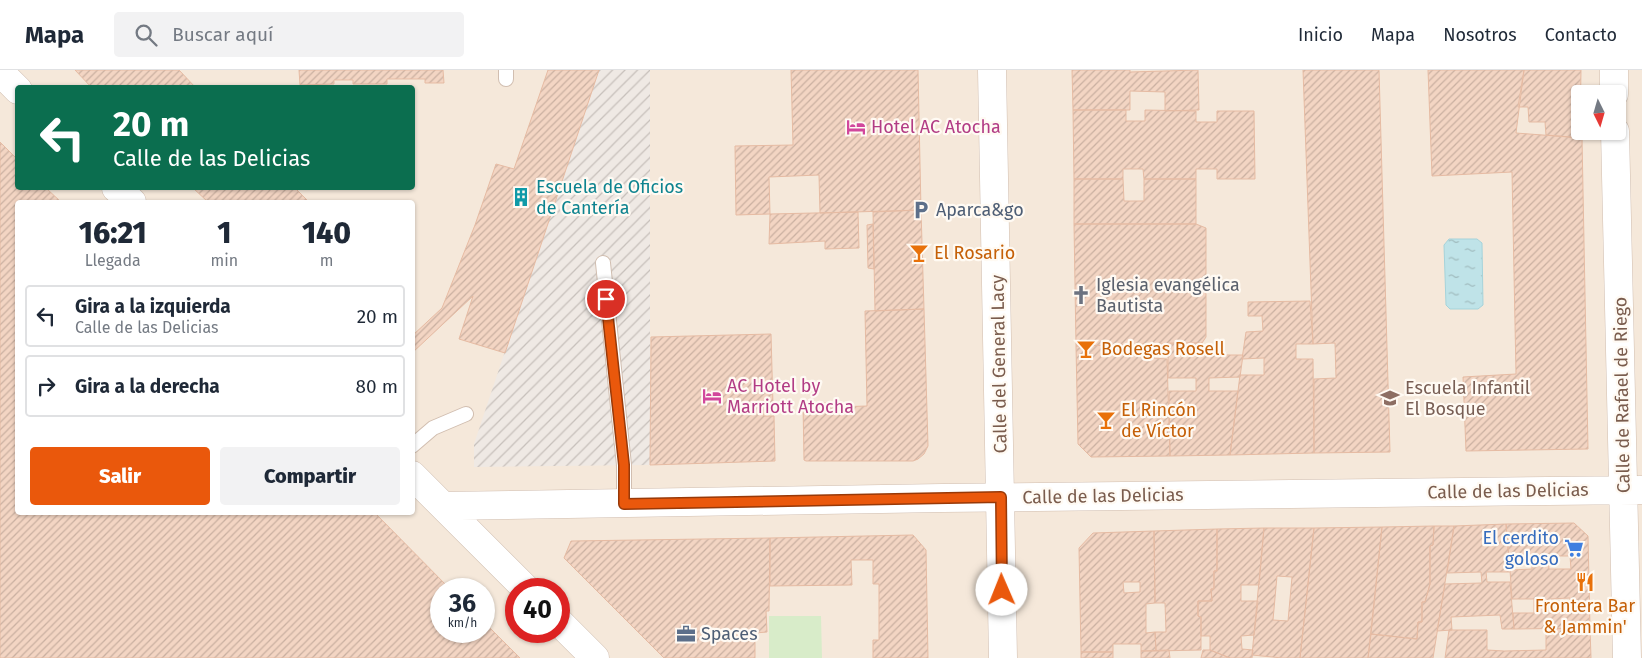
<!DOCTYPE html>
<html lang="es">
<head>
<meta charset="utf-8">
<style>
  body { margin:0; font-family:"Fira Sans",sans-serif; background:#f2f2f3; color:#1f2937; height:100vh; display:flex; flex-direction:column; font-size:19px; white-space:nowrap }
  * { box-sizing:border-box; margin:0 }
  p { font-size:16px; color:#747a83 }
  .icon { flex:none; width:28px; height:28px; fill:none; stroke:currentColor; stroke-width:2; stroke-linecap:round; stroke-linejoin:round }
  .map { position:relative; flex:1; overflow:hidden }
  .sheet { position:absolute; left:15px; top:130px; width:400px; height:315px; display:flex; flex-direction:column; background:#fff; border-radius:5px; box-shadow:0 1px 4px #0004 }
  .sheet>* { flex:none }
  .top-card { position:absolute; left:15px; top:15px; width:400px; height:105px; border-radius:5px; box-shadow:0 1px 4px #0004; background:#0b6e4f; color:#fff; overflow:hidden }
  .needle { width:32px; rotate:175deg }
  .buttons { position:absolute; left:1571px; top:15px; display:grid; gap:10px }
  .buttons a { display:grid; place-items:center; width:55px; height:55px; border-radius:5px; background:#fff; box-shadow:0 1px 4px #0004; font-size:25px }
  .speed { position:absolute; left:430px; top:508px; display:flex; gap:10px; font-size:25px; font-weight:700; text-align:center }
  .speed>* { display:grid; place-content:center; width:65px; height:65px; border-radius:50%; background:#fff; box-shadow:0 1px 4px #0004; line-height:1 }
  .speed small { font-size:12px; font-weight:400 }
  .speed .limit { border:8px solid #d22; background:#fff; color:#111 }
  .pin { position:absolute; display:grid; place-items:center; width:42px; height:42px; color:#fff; margin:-21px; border:2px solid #fff; border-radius:50%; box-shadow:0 1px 5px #0007 }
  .me { position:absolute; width:55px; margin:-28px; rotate:359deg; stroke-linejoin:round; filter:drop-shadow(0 0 4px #0008) }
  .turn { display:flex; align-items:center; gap:18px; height:105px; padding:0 15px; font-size:22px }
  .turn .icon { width:65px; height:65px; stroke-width:2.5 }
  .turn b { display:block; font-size:35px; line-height:42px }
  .eta { display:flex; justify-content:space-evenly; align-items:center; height:85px; text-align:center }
  .eta b { font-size:30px; font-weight:800; line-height:35px }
  .primary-button { display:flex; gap:10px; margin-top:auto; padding:10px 15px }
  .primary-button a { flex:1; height:58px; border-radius:5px; background:#ea580c; color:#fff; font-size:20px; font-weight:800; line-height:58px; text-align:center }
  .primary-button a+a { background:#f2f2f3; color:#1f2937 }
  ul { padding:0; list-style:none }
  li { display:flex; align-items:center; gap:15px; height:62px; margin:0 10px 8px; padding:0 5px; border:2px solid #e0e1e3; border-radius:5px }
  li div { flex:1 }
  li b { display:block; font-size:19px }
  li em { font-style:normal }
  header { display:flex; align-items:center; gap:30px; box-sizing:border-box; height:70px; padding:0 25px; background:#fff; border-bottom:1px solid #e0e1e3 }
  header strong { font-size:24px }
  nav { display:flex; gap:28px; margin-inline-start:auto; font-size:18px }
  .search { width:350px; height:45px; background:#f2f2f3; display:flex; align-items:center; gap:12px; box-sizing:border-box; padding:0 18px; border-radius:5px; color:#747a83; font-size:19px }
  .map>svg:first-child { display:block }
  .residential { fill:#f5e8da; fill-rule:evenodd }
  .industrial { fill:url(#industrial-furrows) }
  .park { fill:#d8ecc9 }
  .water { fill:url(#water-ripples); stroke:#a5d3da }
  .building { fill:url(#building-hatch); stroke:#e6bba3; fill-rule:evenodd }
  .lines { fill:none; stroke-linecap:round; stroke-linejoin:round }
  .service-casing { stroke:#d1beb0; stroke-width:16 }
  .minor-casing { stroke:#d1beb0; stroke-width:29 }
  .tertiary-casing { stroke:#d1beb0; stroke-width:29 }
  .service { stroke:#fff; stroke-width:14 }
  .minor { stroke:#fff; stroke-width:28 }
  .tertiary { stroke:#fff; stroke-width:28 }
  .route-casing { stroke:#983908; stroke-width:12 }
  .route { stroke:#ea580c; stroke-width:9 }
  .labels { text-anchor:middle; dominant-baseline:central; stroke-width:4.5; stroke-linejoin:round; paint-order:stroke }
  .hotel-label { font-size:18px; fill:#b23c85; stroke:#fffaf3; text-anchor:start }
  .culture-label { font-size:18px; fill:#0d838f; stroke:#fffaf3; text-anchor:start }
  .service-label { font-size:18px; fill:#4e5e75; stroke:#fffaf3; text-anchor:start }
  .food-label { font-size:18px; fill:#c56008; stroke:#fffaf3; text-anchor:start }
  .worship-label { font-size:18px; fill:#5b616d; stroke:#fffaf3; text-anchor:start }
  .street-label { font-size:18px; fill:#7a5c4d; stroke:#fffaf3 }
  .education-label { font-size:18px; fill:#785e54; stroke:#fffaf3; text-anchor:start }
  .shop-label { font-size:18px; fill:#366cbe; stroke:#fffaf3; text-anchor:end }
</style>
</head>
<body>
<header>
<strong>Mapa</strong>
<div class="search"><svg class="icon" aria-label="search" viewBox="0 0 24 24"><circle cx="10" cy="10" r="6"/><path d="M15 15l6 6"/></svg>Buscar aquí</div>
<nav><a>Inicio</a><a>Mapa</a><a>Nosotros</a><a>Contacto</a></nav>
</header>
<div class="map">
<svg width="1642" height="588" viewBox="0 0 1642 588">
  <defs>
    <pattern id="industrial-furrows" width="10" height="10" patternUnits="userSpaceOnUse" patternTransform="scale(1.25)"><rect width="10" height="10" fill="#efe9e4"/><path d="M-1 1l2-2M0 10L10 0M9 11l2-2" fill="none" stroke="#c7c0bb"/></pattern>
    <pattern id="water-ripples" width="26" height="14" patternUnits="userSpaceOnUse" patternTransform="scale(1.25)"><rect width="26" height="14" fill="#bfe3e8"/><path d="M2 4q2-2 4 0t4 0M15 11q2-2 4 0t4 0" fill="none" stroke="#a0bbbe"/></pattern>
    <pattern id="building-hatch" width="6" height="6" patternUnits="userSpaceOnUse" patternTransform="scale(1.25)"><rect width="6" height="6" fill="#f3d5c3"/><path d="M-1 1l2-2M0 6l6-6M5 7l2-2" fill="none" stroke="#cab0a1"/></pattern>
  </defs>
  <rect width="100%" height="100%" fill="#fdf6ec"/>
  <path class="residential" d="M0 0H1642V588H0ZM18 18H412V118H18ZM1580 24H1618V61H1580ZM18 132H412V442H18ZM441 519H484V561H441ZM516 519H559V561H516Z"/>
  <path class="industrial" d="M599 0H650V395L474 397V374Z"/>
  <path class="park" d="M769 546H821L822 588H769Z"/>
  <path class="water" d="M1449 169H1477L1482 173 1483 235 1478 239H1450L1446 235 1444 175Z"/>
  <path class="building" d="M75 0H179L196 18H92Z
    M299 0H443L444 13H425V9H387V14H353V10H334V14L300 15Z
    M548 0H599L505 283 459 269 473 226 412 283V266L442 238 475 155 496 94 514 99Z
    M791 0H918L921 140 820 143 819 105 769 107 770 144 736 145 735 76 793 75Z
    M1072 0H1130V2L1198 0 1199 40 1165 41V22L1130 21V40H1073Z
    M1303 0H1379L1390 382 1314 383V309L1336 308 1335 273 1313 274Z
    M1428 0H1524L1516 63 1582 68 1588 379 1466 381 1463 307 1516 304 1512 102 1432 106Z
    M1524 0H1581L1580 61H1582V68L1546 65 1545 52H1529L1528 37H1518Z
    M1073 40H1126V51H1145V40L1196 41V52H1217V41H1254L1255 109H1217V99H1196V109H1144L1143 99H1123V109H1074Z
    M0 72 18 90V118H46L61 132H18V442H374L450 519H441V561H484V552L520 588H0Z
    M1074 109H1123L1124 131H1144V109H1196V154H1074Z
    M193 118H295L309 132H208Z
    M921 140 924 239 875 241 873 142Z
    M858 142 859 178 825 179V171L769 174 770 144Z
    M873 154 874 199 868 198 867 155Z
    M1074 154H1196L1206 158V267L1202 273 1076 276Z
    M1310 231 1313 274H1296V289H1313L1314 383 1230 385 1240 305H1264V288L1242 289 1246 262 1263 261 1262 246H1248V232Z
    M924 239 928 376 924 384 918 389 913 391H806L804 390 803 333H835V337L867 336 865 241Z
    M771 264 773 336H763L764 346H774L775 391 650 395 651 267Z
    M1168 273H1202V285H1243L1240 307 1209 308V321H1238L1230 385 1170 386 1169 321H1196V308H1168Z
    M1151 274 1152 288 1167 289 1170 386 1091 387 1078 374 1076 276Z
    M1574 453 1588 466 1590 558 1514 559 1513 543H1534V529H1512L1510 500 1532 499V488H1509L1506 454ZM1548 486H1570L1571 499H1549ZM1570 528 1571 542 1548 543 1549 529Z
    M1506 454 1510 502H1486L1487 512H1510L1514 559H1502L1500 545 1451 547 1452 560 1437 561 1445 514 1482 513 1481 502 1447 503 1454 456Z
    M1434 456 1433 475 1430 476V514L1425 532H1422V552H1418L1417 569 1371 564 1382 457Z
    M1434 456H1454L1433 588H1368L1371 564 1417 569 1418 552H1422V532H1425L1430 514V476L1433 475Z
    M1382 457 1368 588H1300L1314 458Z
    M1264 458H1314L1300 588H1282L1252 585ZM1277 506 1292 507 1288 551 1273 550Z
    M1264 458 1259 515H1241V531H1258L1254 565 1241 566 1242 579 1253 580 1252 588H1230L1210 580V566H1201V547L1198 546V531H1212L1211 519H1214V501H1217V459Z
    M1217 459V501H1214V519H1211L1212 531H1198V546L1201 547V580L1156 581 1155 562H1166L1165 533H1155L1154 461Z
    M1154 461 1155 533 1146 534V563L1155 562 1156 581H1141V574H1113V582H1081L1079 478 1093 463ZM1123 512H1140V522L1124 523Z
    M913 465 926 480 928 588H873V570H879V514H873V490H851L852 515 770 516V468Z
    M770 468 769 541H766L767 562 755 563V588H664L564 488 571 471Z
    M1590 558 1591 588H1445L1449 560H1487V580L1504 581 1546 580V559Z
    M1169 580 1170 588H1141V581Z
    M1203 580H1210L1230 588H1201Z
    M1081 582H1113V588H1081Z"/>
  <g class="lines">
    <g class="service-casing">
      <path id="service" d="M506 9V0
        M603 193 624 395V434
        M412 376 433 358 466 344"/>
    </g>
    <g class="minor-casing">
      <path id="minor" d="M1614 0V24
        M0 2 18 20
        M1615 61 1627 588
        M116 118 132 132
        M412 405 526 519
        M444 436 942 428 1642 420
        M559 552 595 588"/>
    </g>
    <g class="tertiary-casing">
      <path id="tertiary" d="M992 0 1003 588"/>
    </g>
    <use href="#service" class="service"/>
    <use href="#minor" class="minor"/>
    <use href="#tertiary" class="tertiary"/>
  </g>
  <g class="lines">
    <g class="route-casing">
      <path id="route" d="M606 229 624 395V434L1001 427 1002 520"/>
    </g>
    <use href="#route" class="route"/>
  </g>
  <defs>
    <g id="hotel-bare" transform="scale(1.5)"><path d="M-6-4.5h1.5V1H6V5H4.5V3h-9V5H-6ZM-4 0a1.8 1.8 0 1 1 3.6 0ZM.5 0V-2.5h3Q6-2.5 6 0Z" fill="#d1479c" stroke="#fffaf3" stroke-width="2.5" paint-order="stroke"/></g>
    <g id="building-bare" transform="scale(1.5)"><path d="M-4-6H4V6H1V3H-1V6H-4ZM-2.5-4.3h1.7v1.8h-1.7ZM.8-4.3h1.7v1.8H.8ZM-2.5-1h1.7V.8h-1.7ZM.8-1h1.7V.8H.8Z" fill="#0f9aa8" stroke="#fffaf3" stroke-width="2.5" paint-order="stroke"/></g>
    <g id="parking-bare" transform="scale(1.5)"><path d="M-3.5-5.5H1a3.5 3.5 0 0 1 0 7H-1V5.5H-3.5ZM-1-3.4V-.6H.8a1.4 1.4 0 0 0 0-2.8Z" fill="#5c6f8a" stroke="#fffaf3" stroke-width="2.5" paint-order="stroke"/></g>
    <g id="bar-bare" transform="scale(1.5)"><path d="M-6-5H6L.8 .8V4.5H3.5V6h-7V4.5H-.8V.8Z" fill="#e8710a" stroke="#fffaf3" stroke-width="2.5" paint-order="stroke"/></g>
    <g id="church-bare" transform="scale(1.5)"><path d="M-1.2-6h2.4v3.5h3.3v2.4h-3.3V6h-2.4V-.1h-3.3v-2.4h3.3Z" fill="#6b7280" stroke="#fffaf3" stroke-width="2.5" paint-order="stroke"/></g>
    <g id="school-bare" transform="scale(1.5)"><path d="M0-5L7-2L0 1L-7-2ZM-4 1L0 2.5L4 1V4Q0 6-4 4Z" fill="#8d6e63" stroke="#fffaf3" stroke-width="2.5" paint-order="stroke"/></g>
    <g id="supermarket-bare" transform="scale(1.5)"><path d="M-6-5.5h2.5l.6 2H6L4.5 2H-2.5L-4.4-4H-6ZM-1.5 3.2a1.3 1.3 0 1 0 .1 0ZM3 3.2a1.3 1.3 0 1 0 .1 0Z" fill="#3f7fe0" stroke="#fffaf3" stroke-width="2.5" paint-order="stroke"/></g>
    <g id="restaurant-bare" transform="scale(1.5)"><path d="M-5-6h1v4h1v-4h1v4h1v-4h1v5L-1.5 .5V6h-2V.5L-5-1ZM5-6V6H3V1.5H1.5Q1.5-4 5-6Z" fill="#e8710a" stroke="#fffaf3" stroke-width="2.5" paint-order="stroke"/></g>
    <g id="office-bare" transform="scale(1.5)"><path d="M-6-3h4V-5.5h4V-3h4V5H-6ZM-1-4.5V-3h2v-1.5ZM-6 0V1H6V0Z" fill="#5c6f8a" stroke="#fffaf3" stroke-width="2.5" paint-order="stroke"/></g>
  </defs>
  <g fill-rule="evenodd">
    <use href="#hotel-bare" x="856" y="57"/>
    <use href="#building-bare" x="521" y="127"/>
    <use href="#parking-bare" x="921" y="140"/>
    <use href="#bar-bare" x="919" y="183"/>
    <use href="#church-bare" x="1081" y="225"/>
    <use href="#bar-bare" x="1086" y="279"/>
    <use href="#hotel-bare" x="712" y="326"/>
    <use href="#school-bare" x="1390" y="328"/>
    <use href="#bar-bare" x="1106" y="350"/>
    <use href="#supermarket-bare" x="1574" y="478"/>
    <use href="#restaurant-bare" x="1585" y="512"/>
    <use href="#office-bare" x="686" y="564"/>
  </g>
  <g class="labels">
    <g class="hotel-label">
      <text x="871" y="57">Hotel AC Atocha</text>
      <text x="727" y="316">AC Hotel by<tspan x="727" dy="21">Marriott Atocha</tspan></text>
    </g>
    <g class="culture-label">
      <text x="536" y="117">Escuela de Oficios<tspan x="536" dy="21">de Cantería</tspan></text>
    </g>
    <g class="service-label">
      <text x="936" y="140">Aparca&amp;go</text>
      <text x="701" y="564">Spaces</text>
    </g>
    <g class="food-label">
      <text x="934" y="183">El Rosario</text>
      <text x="1101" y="279">Bodegas Rosell</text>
      <text x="1121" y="340">El Rincón<tspan x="1121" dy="21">de Víctor</tspan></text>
      <text x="1585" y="536" text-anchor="middle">Frontera Bar<tspan x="1585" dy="21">&amp; Jammin'</tspan></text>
    </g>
    <g class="worship-label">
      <text x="1096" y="215">Iglesia evangélica<tspan x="1096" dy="21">Bautista</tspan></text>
    </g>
    <g class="street-label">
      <text transform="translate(999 294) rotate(-91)">Calle del General Lacy</text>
      <text transform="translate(1622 325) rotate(-91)">Calle de Rafael de Riego</text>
      <text transform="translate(1508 421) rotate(-1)">Calle de las Delicias</text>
      <text transform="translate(1103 426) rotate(-1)">Calle de las Delicias</text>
    </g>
    <g class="education-label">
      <text x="1405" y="318">Escuela Infantil<tspan x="1405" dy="21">El Bosque</tspan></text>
    </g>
    <g class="shop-label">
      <text x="1559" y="468">El cerdito<tspan x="1559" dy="21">goloso</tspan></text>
    </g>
  </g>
</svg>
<div class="buttons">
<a><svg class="needle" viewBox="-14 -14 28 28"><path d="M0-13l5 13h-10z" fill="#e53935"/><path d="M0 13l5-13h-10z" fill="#747a83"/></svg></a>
</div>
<div class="speed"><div>36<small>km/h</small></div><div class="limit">40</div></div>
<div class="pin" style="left:606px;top:229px;background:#d93025"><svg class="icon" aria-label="arrive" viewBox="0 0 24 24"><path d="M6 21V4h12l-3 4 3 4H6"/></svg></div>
<svg class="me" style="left:1002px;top:520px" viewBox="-20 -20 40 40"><circle r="19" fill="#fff"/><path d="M0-13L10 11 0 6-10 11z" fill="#ea580c"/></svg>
<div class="top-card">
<div class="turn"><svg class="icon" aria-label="left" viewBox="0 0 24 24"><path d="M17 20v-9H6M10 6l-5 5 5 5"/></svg><div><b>20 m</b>Calle de las Delicias</div></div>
</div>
<section class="sheet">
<div class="eta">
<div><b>16:21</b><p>Llegada</p></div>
<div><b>1</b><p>min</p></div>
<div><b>140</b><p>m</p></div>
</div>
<ul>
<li><svg class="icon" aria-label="left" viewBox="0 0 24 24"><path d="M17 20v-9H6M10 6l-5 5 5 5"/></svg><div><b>Gira a la izquierda</b><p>Calle de las Delicias</p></div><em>20 m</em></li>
<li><svg class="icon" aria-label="right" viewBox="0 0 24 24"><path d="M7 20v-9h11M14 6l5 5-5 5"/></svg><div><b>Gira a la derecha</b></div><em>80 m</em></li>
</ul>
<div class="primary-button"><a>Salir</a><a>Compartir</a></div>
</section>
</div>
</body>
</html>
